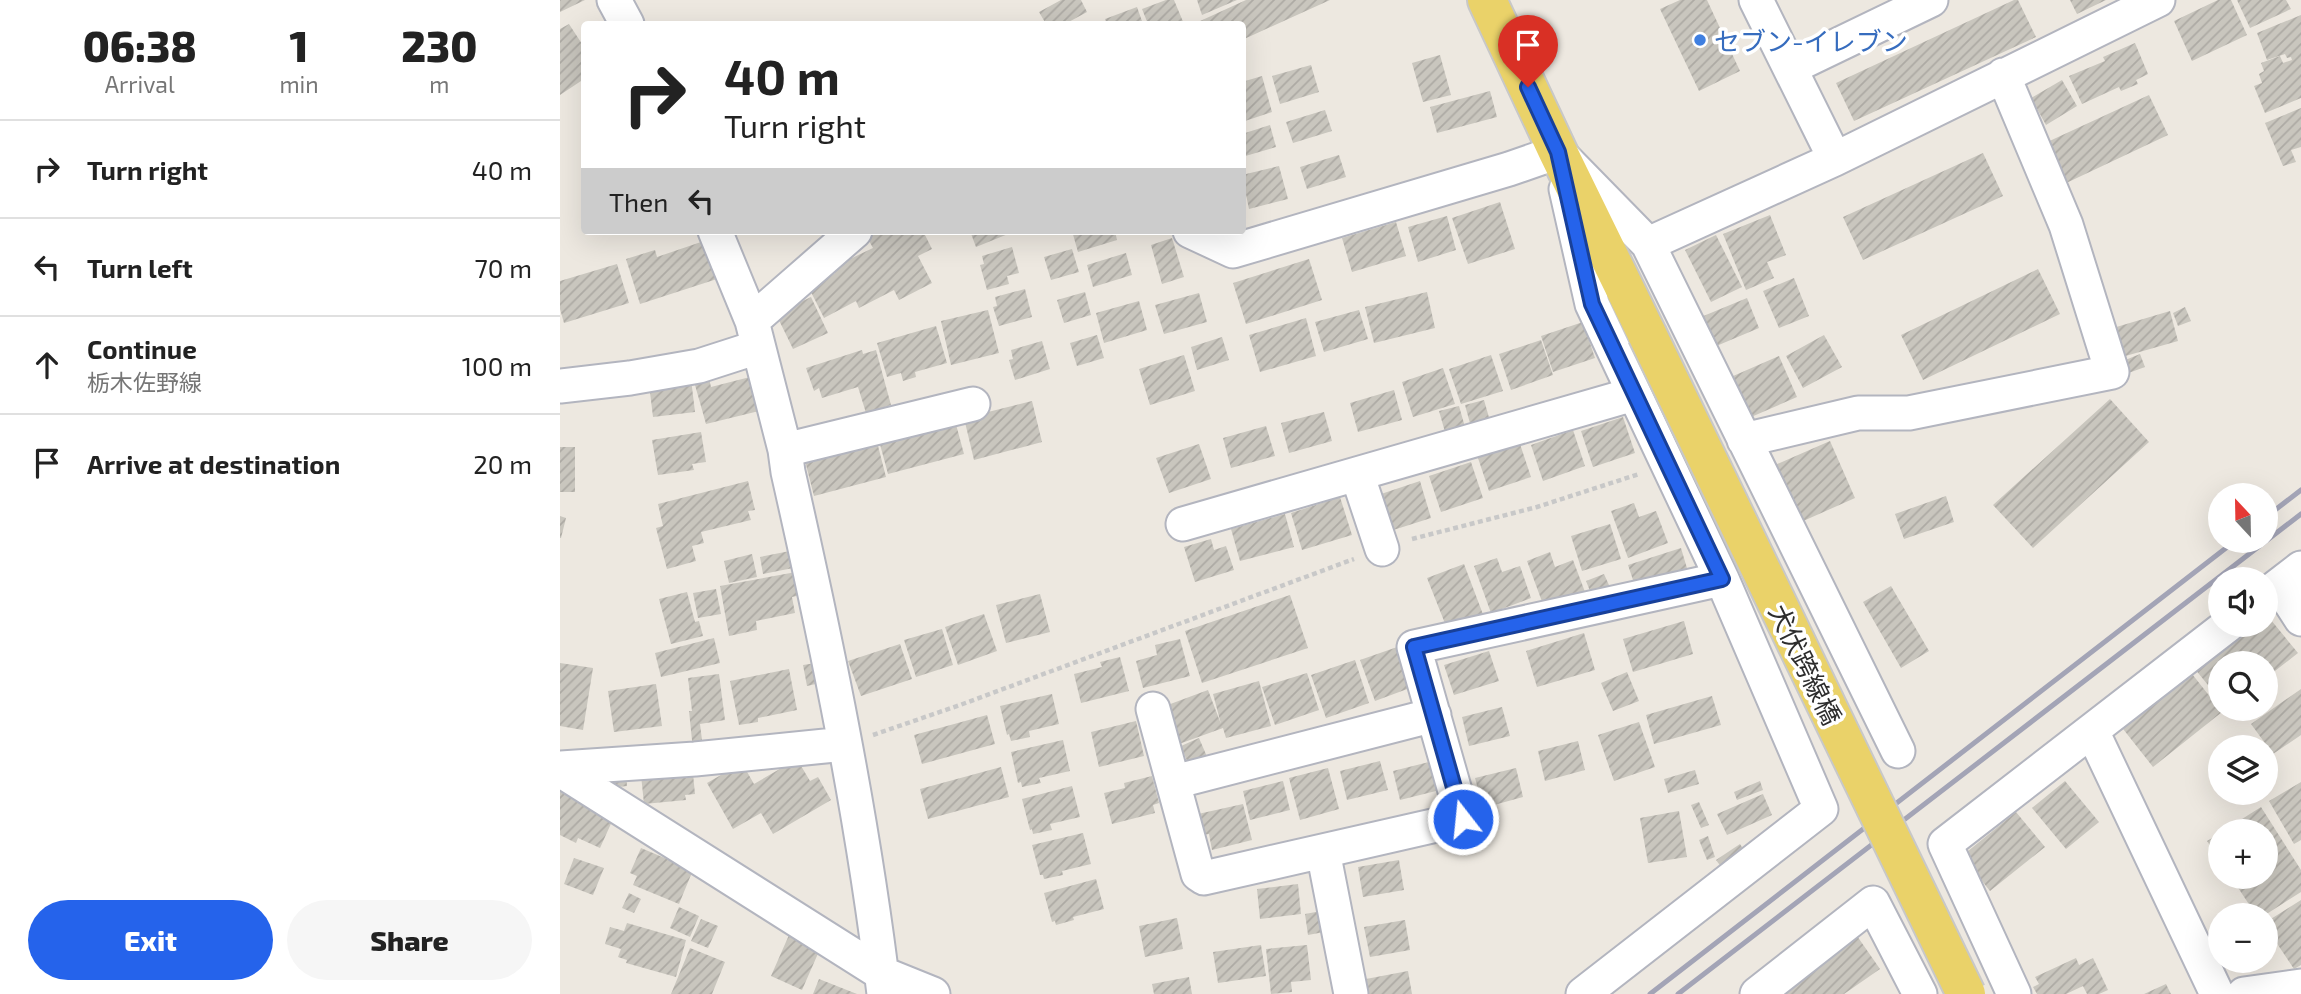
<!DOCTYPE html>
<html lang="en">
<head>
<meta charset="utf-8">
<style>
  body { margin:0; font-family:"Exo 2","Noto Sans JP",sans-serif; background:#f6f6f6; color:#222; height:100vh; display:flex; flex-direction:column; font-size:26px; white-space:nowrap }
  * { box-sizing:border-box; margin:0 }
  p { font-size:23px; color:#767676 }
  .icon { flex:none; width:38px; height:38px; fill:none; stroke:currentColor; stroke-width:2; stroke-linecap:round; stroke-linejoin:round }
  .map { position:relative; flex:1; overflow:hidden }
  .details { display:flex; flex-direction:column; background:#fff; width:560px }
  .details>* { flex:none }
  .banner { position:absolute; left:21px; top:21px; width:665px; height:214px; border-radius:7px; box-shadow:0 7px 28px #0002; background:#fff; color:#222; overflow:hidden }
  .needle { width:46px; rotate:338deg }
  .buttons { position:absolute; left:1648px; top:483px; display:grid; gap:14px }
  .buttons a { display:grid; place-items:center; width:70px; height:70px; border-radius:50%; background:#fff; box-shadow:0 7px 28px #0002; font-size:35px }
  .pin { position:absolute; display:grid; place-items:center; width:60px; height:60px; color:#fff; margin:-72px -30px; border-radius:50% 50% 50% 0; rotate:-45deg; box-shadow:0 0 7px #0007 }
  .pin .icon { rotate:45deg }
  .me { position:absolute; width:77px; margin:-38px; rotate:344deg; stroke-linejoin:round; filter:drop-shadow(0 0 5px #0008) }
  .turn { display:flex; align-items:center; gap:24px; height:147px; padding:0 28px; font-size:32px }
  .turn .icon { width:91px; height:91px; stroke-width:2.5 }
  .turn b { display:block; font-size:49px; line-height:60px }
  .then { display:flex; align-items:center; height:66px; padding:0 28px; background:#0003; gap:14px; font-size:26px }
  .eta { display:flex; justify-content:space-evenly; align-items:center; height:119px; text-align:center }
  .eta b { font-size:42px; font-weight:800; line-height:49px }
  .cta { display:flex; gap:14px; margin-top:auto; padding:14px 28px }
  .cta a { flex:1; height:80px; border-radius:42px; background:#2563eb; color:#fff; font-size:28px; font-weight:800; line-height:80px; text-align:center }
  .cta a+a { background:#f6f6f6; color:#222 }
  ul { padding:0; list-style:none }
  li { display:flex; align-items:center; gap:21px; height:98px; padding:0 28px; border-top:2px solid #e0e0e0 }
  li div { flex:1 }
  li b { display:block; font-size:26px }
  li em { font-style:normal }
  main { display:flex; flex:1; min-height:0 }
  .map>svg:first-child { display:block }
  .building { fill:url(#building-hatch) }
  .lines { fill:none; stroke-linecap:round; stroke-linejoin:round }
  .street-casing { stroke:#b3b5bf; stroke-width:37 }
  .primary-casing { stroke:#c8c8c8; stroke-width:42 }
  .path { stroke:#c8c8c8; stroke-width:4.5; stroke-dasharray:5 3.5; stroke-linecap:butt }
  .street { stroke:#fff; stroke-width:33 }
  .primary { stroke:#ead269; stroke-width:38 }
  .rail { stroke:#a3a4b6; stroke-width:5 }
  .primary-bridge-casing { stroke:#c8c8c8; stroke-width:42; stroke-linecap:butt }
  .primary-bridge { stroke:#ead269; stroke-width:38 }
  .route-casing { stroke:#184099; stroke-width:18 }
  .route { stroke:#2563eb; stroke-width:12 }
  .shop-dot { fill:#3f7fe0; stroke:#fff; stroke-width:2.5 }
  .labels { text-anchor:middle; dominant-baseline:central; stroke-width:7; stroke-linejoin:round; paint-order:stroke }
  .shop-label { font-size:26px; fill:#366cbe; stroke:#fff; text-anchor:start }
  .street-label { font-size:26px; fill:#2d2d2d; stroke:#fff }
</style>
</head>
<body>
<main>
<section class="details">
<div class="eta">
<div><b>06:38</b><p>Arrival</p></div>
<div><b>1</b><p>min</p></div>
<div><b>230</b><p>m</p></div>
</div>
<ul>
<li><svg class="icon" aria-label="right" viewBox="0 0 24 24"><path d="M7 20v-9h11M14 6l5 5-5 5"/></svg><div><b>Turn right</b></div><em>40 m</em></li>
<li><svg class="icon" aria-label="left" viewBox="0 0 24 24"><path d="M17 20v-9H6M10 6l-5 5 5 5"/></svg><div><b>Turn left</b></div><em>70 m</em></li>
<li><svg class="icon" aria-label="ahead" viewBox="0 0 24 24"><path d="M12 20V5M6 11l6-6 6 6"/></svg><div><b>Continue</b><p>栃木佐野線</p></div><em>100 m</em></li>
<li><svg class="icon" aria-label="arrive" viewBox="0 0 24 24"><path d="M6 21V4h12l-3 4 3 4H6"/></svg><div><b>Arrive at destination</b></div><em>20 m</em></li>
</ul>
<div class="cta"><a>Exit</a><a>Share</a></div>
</section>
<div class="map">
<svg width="1741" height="994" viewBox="0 0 1741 994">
  <defs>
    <pattern id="building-hatch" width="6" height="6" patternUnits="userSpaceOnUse" patternTransform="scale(1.75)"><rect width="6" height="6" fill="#c9c6be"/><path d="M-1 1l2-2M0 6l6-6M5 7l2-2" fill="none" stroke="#adaaa4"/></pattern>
  </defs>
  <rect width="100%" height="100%" fill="#ede8e0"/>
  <path class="building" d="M0 0H25L0 12Z
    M501 0H521L527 12 505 24H486L479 12Z
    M606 0H614L624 24H588L582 9Z
    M637 0H677L642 15Z
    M686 0H770L682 40V24H638V22Z
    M1120 0H1147L1180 71 1139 91 1100 9Z
    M1454 0H1458L1476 37 1294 121 1276 83Z
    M1510 0H1546L1517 14Z
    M1658 0H1671L1687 35 1632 61 1614 21Z
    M1677 0H1726L1731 9 1690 28Z
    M577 7 583 24H547L545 19Z
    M1741 15V98L1705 113 1694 86 1702 83 1699 74 1704 71 1701 63 1720 56 1723 63 1732 60 1731 57 1727 58 1725 54 1707 60 1697 33Z
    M9 24 24 47V79L0 95V29Z
    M1575 43 1588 74 1576 80 1578 84 1561 91 1559 87 1522 104 1509 76 1545 61 1543 57Z
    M880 55 891 95 863 102 852 63Z
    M751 65 759 92 720 104 712 76Z
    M702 76 712 112 682 122V82Z
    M1502 80 1517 106 1486 125 1471 98Z
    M930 91 937 117 877 133 870 107Z
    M1589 95 1608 135 1502 185 1483 144Z
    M1741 108V147L1731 150 1736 162 1723 166 1705 123Z
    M765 110 772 131 733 143 726 122Z
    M710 125 716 147 682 157V134Z
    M1423 153 1443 196 1303 260 1283 217Z
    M779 155 786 177 747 189 740 167Z
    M719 166 728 199 689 209 682 175Z
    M940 202 955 249 908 264 892 218Z
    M1210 215 1226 255 1207 262 1214 278 1186 290 1163 234Z
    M887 216 896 250 858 262 848 227Z
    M836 222 846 256 792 272 782 238Z
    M319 231H363L372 249 358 256 372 283 339 300 334 290 299 308 296 301 264 318 248 286 275 273 270 263 289 253 292 258 313 248 307 237Z
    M410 231H446L448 234 416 247Z
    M512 231H555L557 240 518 252Z
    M1156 235 1182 287 1151 302 1125 250Z
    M612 238 624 277 602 284 591 245Z
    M144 241 157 279 80 304 66 259 95 250 97 257Z
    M452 247 459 273 447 276 449 284 427 290 420 265 424 264 422 256Z
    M512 249 519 272 491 280 484 257Z
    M566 253 572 275 533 287 527 265Z
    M749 259 762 300 686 324 673 283Z
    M57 264 69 303 4 323 0 309V281Z
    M1478 269 1500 314 1363 380 1341 335Z
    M1234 278 1249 316 1219 328 1203 291Z
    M465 289 472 317 439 326 433 307 437 306 435 297Z
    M525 292 531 315 504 323 497 300Z
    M867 292 875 328 814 343 805 307Z
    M639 293 647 322 604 334 595 305Z
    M251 297 268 333 233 349 216 314Z
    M1187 298 1199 328 1154 347 1141 317Z
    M579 301 587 330 544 343 536 313Z
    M1625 307 1631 321 1618 326 1613 313Z
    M428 310 439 353 391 365 381 321Z
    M799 310 808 339 764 352 755 322Z
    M1610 311 1618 341 1562 357 1553 328Z
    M746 318 756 356 700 372 689 335Z
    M1023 322 1035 358 993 372 981 336Z
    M376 326 387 363 355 372 356 377 343 381 341 373 327 377 317 343Z
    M537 335 544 358 517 366 510 343Z
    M1264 335 1282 367 1243 388 1226 356Z
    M662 337 669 360 637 370 631 347Z
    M981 340 993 375 951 390 939 354Z
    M482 341 490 369 455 380 449 360 453 359 451 350Z
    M302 350 303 354 316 350 331 405 306 413 298 387 262 398 259 388 254 391 246 368Z
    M1580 354 1585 367 1563 375 1558 363Z
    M624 355 635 391 590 405 579 369Z
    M931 355 943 391 901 404 889 369Z
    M1219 356 1237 397 1182 421 1164 380Z
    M883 368 895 404 853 417 842 382Z
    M148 374 151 387 190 377 199 411 146 424 133 378Z
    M131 379 135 412 93 417 89 384Z
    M834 390 842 420 798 432 790 403Z
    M1550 399 1589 442 1473 548 1433 505Z
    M924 400 930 421 911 427 905 405Z
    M472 401 482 442 414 460 404 418Z
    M899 406 905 427 885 432 879 411Z
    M764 412 772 441 729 453 721 423Z
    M394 417 404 454 328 474 318 437Z
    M1063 417 1075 453 1033 467 1021 431Z
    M706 426 715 456 671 468 663 438Z
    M1013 430 1025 466 983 481 971 445Z
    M141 432 146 462 132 464 134 470 98 475 92 440Z
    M316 438 326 477 254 496 244 457Z
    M959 441 971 477 929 491 917 455Z
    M1270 441 1295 498 1241 522 1215 465Z
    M639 444 651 479 609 493 596 458Z
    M0 447H15V492H0Z
    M911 462 923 498 881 512 869 476Z
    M188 481 195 510 188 511 191 520 141 532 144 543 132 546 136 561 107 569 96 528 103 526 98 504Z
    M860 481 871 518 824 533 812 497Z
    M1386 496 1394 522 1344 539 1335 514Z
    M780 497 792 535 742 550 731 513Z
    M1074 503 1079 517 1096 511 1108 543 1068 558 1051 511Z
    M725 514 734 547 680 561 671 529Z
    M0 516 6 518 1 538H0Z
    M1050 524 1061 559 1022 571 1011 536Z
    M651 539 654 550 666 546 674 570 635 582 624 547Z
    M1121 548 1129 575 1077 592 1068 565Z
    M230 551 233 568 203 574 200 557Z
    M990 552 995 567 1013 560 1025 592 984 607 967 561Z
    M192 554 197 577 169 583 164 561Z
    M937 558 942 572 960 566 971 598 931 613 914 566Z
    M904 564 924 617 888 631 867 578Z
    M236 572 241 595 232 597 235 613 196 621 197 630 169 636 160 586Z
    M1044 574 1053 594 1034 601 1026 581Z
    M1331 586 1369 651 1341 668 1303 602Z
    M156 589 161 614 138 618 133 593Z
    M127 592 135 622 139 621 143 636 111 644 99 599Z
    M480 594 490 632 446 643 436 605Z
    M730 595 748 648 642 683 625 631Z
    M424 614 437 651 398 665 385 627Z
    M1706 614 1738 653 1706 678V663H1661V701L1630 663 1677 625H1706Z
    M1124 621 1133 654 1073 672 1063 639Z
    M382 629 393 665 356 677 344 640Z
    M1024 633 1035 670 977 687 966 651Z
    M154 638 160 663 101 677 95 653Z
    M620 639 630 676 583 688 576 661 597 655 595 645Z
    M340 644 352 679 301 696 288 661Z
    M843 645 858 685 815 701 800 660Z
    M929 651 939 681 894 695 884 665Z
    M560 657 569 691 521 703 514 674 542 667 540 662Z
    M795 660 809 703 766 718 751 675Z
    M0 663 33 668 23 730 0 726Z
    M256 663 260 683 247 686 243 665Z
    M1625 665 1662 712 1593 767 1556 720Z
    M229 669 237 710 198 718V722L179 725 170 681Z
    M1067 672 1079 701 1053 711 1041 683Z
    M747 673 759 710 715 725 702 687Z
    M159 674 165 720 140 724 143 748 133 750 129 711H132L128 678Z
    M699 681 711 726 666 738 663 728 619 744 605 706 648 690 661 724 653 694Z
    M96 684 102 726 54 732 48 691Z
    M1741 689V735L1713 754 1691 724Z
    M492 694 499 724 469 731 470 737 451 741 449 734 447 735 440 706Z
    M1152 696 1161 725 1094 744 1086 715Z
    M942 707 950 736 909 746 902 717Z
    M427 715 435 744 362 764 354 735Z
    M576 721 584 756 539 767 531 732Z
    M1079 722 1095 767 1054 781 1038 735Z
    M639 738 648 759 629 766 621 746Z
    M503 740 510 771 479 778 481 783 462 787 461 782 458 783 451 752Z
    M1018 741 1025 770 985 781 978 751Z
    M237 759 250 781 258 777 271 800 213 834 201 813 173 829 147 783 182 763 194 784Z
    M820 761 828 790 787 800 780 771Z
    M873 761 880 790 840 800 833 771Z
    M441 767 449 797 368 819 360 789Z
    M768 768 779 809 740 820 729 778Z
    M956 768 963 797 923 808 915 778Z
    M1135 770 1139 784 1108 793 1104 779Z
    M66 774 67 786 50 788 49 775Z
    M133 774 135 794 125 795 126 800 84 804 81 775Z
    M592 776 599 803 593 805 595 813 552 824 544 793 565 788 564 783Z
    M723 781 730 810 690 820 683 791Z
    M1200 781 1203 790 1177 800 1174 792Z
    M1505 781 1539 822 1506 849 1472 808Z
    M1741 782V840L1734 844 1709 801Z
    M512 786 520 817 490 824 492 830 473 834 472 829 470 830 462 799Z
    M0 787 54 817 40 848 18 838 16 843 0 835Z
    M1203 794 1212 815 1167 835 1157 814Z
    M1139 802 1149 825 1141 828 1131 805Z
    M683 804 692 840 652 850 649 834 643 835 638 814Z
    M1701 807 1741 870V892L1705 915H1696L1671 877H1706V831H1663Z
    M1119 811 1127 857 1088 863 1080 818Z
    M1456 812 1485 847 1430 891 1402 856Z
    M523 833 531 864 502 871 503 875 484 879 483 875H480L472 845Z
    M1661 833V862L1647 841Z
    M1148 836 1155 857 1147 860 1139 840Z
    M1180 844 1185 852 1162 868 1156 860Z
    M81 848 133 870 119 904 73 885 77 876 70 873Z
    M14 858 44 868 33 895 4 884Z
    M839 860 844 890 803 897 798 867Z
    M536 879 544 909 513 917 514 920 496 925 495 921 492 922 484 893Z
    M738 884 741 914 700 919 697 889Z
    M69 893 81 899 74 913 62 908Z
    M1741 900V965L1734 969 1706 927V922Z
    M119 907 139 916 130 937 110 928Z
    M761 911 764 932 748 935 745 914Z
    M617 918 623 949 585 957 579 926Z
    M141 919 158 926 148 948 131 941Z
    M845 920 850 950 810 957 804 927Z
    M67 923 126 940 116 977 66 963 67 960 58 957 61 949 45 944 50 927 64 931Z
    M1295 933 1320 969 1284 994H1210Z
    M229 935 260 949 242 990 211 976Z
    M701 945 706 976 658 983 653 952Z
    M747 945 751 980 731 982 732 992 711 994 706 949Z
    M130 948 165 962 152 994H111Z
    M1516 958 1519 965 1533 958 1548 990 1539 994H1527L1523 986 1506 994H1477L1473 987 1479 984 1475 977Z
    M848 971 852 994H809L806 979Z
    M629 977 632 994H594L592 984Z
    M259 979 297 994H253Z
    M1606 984 1611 994H1584Z"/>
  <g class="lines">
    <g class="street-casing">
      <path id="street" d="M54 0 67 24
        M1196 0 1275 159
        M1230 68 1371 0
        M1006 189 1032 304 1162 579 1261 809 1023 994
        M155 231 192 321 225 450 228 472C267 644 303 818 324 994
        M630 231 673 251 949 169 998 152 1088 244 1338 751
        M1088 244 1275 159 1598 0
        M192 321 295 231
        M0 386 70 378 139 366 198 347
        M1184 440 1298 413H1349L1552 372 1506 225 1443 75
        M225 450 413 404
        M797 474 822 549
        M623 524 1074 394
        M1719 585 1741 619
        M1706 595 1741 568
        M593 709 638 874 644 878 903 819 854 647 1162 579
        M1532 731 1657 994
        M0 768 135 759 285 744
        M0 770 321 973 373 994
        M614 782 874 715
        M763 851 791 994
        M1197 994 1313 903 1360 994
        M1454 994 1385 844 1668 625
        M1684 994 1741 986"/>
    </g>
    <g class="primary-casing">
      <path id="primary" d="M927 0 998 152 1087 334"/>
    </g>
    <path class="path" d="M852 539 977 507 1079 474
      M313 735 400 705 794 559"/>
    <use href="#street" class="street"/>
    <use href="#primary" class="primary"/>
    <path class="rail" d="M1706 517 1741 490
      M1706 541 1741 514
      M1090 994 1675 541
      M1118 994 1706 541"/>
    <g class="primary-bridge-casing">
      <path id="primary-bridge" d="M1087 334 1406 994"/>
    </g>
    <use href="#primary-bridge" class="primary-bridge"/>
  </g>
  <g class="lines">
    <g class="route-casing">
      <path id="route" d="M903 819 854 647 1162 579 1032 304 998 152 968 87"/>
    </g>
    <use href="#route" class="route"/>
  </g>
  <circle class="shop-dot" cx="1140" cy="40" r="7"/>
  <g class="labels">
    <g class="shop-label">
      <text x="1154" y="40">セブン-イレブン</text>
    </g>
    <g class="street-label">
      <text transform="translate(1246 664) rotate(64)">犬伏跨線橋</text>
    </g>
  </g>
</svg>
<div class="buttons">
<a><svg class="needle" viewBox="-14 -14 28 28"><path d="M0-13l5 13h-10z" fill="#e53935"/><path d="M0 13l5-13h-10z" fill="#767676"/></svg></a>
<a><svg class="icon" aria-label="sound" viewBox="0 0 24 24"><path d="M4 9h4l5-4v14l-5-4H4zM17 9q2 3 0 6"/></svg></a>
<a><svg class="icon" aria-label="search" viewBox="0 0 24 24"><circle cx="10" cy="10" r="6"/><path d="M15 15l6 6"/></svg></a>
<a><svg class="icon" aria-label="layers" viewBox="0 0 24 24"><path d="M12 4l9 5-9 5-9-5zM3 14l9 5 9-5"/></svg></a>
<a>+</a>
<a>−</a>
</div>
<div class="pin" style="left:968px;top:87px;background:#d93025"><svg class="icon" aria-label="arrive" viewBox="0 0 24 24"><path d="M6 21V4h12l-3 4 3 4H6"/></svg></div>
<svg class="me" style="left:903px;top:819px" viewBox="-20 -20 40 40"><circle r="17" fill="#2563eb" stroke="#fff" stroke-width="3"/><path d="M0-11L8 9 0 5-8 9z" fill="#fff"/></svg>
<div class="banner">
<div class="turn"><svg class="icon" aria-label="right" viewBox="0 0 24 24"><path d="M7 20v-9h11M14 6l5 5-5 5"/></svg><div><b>40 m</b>Turn right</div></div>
<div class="then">Then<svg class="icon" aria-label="left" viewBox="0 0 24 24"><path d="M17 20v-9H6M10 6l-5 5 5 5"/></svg></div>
</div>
</div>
</main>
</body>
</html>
